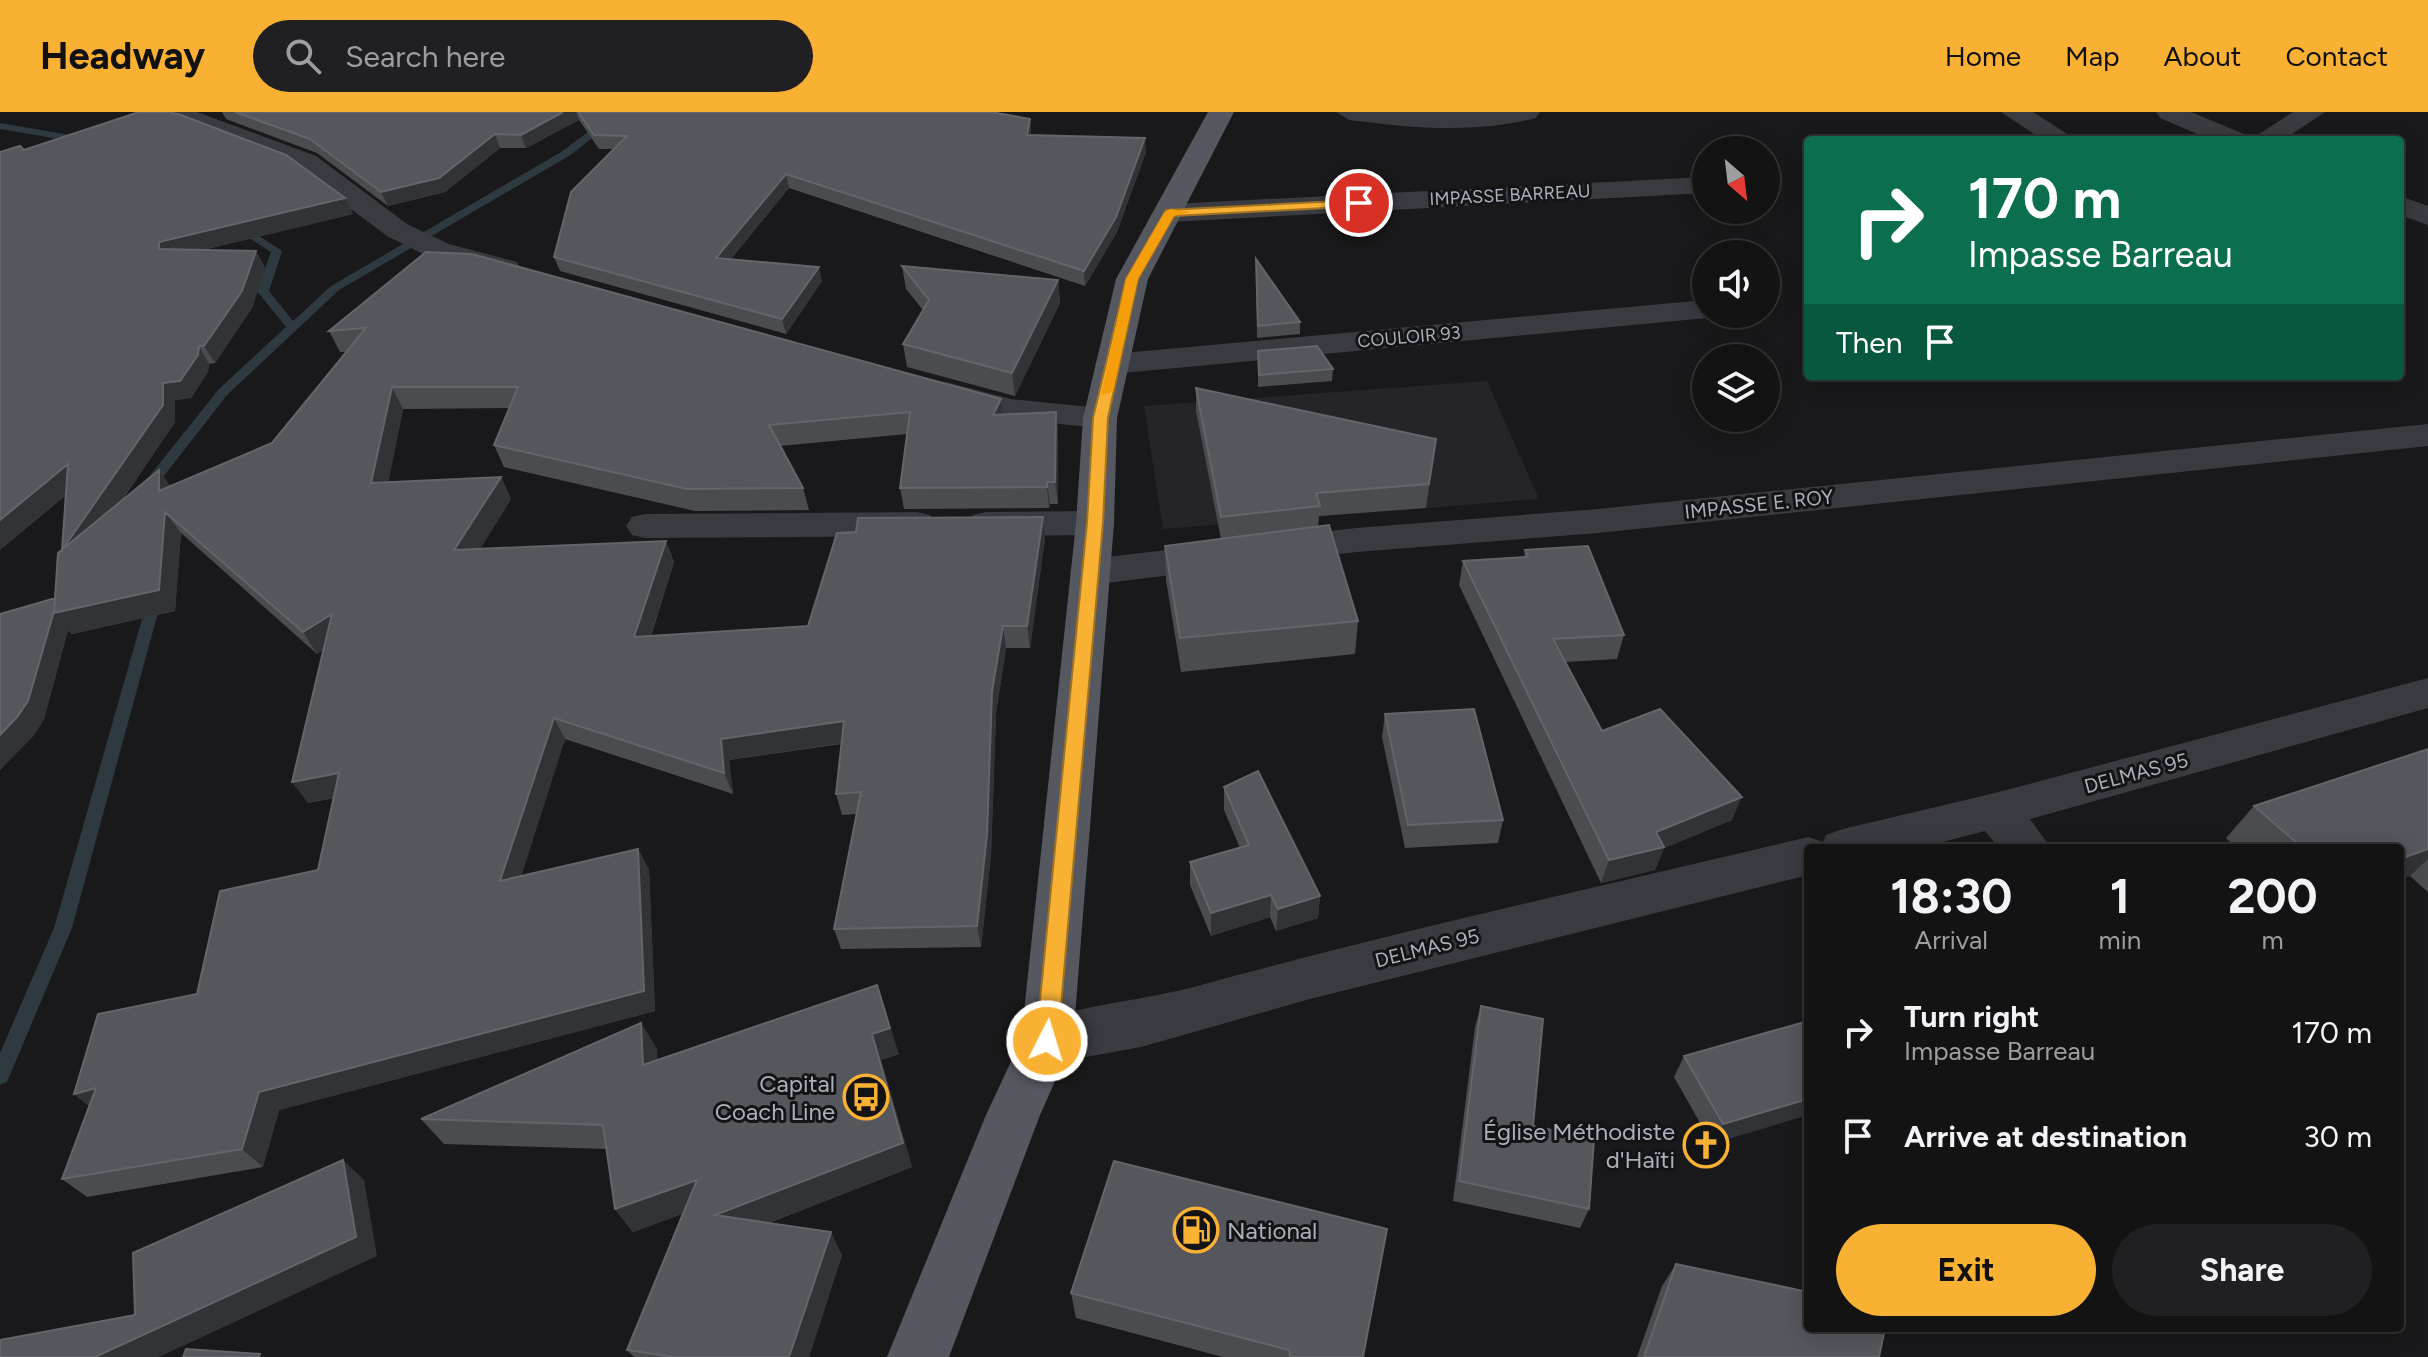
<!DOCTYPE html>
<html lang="en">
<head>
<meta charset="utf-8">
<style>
  body { margin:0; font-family:Figtree,sans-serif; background:#202022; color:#f1f3f6; height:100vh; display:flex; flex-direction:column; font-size:30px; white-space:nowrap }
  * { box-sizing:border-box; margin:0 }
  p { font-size:26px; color:#9d9ea0 }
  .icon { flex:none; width:44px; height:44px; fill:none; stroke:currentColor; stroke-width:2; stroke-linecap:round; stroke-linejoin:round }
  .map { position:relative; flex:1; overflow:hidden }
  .drawer { position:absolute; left:1804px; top:732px; width:600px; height:488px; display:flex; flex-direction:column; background:#131314; border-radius:8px; box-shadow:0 4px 20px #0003,0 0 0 2px #323234 }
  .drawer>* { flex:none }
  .banner { position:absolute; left:1804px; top:24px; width:600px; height:244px; border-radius:8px; box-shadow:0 4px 20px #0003,0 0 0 2px #323234; background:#0b6e4f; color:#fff; overflow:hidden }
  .needle { width:52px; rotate:152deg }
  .buttons { position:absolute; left:1692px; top:24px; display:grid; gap:16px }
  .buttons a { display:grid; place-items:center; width:88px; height:88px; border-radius:50%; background:#131314; box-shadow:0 4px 20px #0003,0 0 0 2px #323234; font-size:40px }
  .pin { position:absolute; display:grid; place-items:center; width:68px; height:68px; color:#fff; margin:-34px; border:4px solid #fff; border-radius:50%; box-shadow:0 2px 8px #0007 }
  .me { position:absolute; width:88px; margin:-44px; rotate:5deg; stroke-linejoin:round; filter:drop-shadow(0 0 6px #0008) }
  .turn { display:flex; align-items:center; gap:28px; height:168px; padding:0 32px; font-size:36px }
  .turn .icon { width:104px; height:104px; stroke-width:2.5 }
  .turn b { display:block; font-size:56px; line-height:68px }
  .then { display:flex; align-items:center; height:76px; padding:0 32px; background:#0003; gap:16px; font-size:30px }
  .eta { display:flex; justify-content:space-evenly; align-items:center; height:136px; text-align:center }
  .eta b { font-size:48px; font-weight:700; line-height:56px }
  .cta { display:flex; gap:16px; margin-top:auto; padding:16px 32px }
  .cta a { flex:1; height:92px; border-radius:48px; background:#f9b134; color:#111; font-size:32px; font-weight:700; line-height:92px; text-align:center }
  .cta a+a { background:#202022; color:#f1f3f6 }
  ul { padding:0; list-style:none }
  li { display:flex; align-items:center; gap:24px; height:104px; padding:0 32px }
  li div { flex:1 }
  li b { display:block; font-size:30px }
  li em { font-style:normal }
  header { display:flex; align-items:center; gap:48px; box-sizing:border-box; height:112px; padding:0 40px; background:#f9b134; color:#111 }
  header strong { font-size:38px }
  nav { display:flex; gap:44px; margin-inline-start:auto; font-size:28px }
  .search { width:560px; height:72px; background:#202022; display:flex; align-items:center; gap:20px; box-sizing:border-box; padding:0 28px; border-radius:44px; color:#9d9ea0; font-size:30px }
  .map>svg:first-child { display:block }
  .built { fill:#252529 }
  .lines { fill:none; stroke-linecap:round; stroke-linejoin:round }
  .stream { fill:#2e3940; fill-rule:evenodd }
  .minor { fill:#3a3b41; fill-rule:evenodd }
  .major { fill:#565860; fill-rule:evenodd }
  .wall { fill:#4a4c50 }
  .shaded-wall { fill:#323336 }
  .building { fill:#55575c; stroke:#62656a; stroke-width:2 }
  .route { fill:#f9b134; stroke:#a27322; stroke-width:2 }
  .slow { fill:#f59e0b }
  .labels { text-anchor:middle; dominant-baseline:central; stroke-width:6; stroke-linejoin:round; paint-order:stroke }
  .far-street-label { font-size:18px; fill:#abb1bb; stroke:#141417 }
  .street-label { font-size:20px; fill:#abb1bb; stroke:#141417 }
  .near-poi-label { font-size:24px; fill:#abb1bb; stroke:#141417; text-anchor:end }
</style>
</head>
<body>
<header>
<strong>Headway</strong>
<div class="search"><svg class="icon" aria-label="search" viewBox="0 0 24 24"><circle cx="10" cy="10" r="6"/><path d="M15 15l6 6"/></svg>Search here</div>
<nav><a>Home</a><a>Map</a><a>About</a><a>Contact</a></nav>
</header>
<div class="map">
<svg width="2428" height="1245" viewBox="0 0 2428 1245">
  <rect width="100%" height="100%" fill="#19191b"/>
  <path class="built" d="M1487 269 1539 387 1163 417 1144 294Z"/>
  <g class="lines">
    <path class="stream" d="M615 0H626L569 44 339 178 227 283 153 378H143V372L219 277 286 215 257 179 271 140 233 116V112H241L282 139 269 179 293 209 331 174 561 40Z
      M0 11 82 25 87 28 82 31 0 17Z
      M155 481 162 486 72 816 7 970 0 973V941L54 816 148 486Z"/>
    <path class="minor" d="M142 0H197L316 44 407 112 449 132 517 150 521 157 517 164 506 166 427 144 387 124 296 56 178 11 146 6Z
      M1336 0H1540L1536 6C1473 22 1413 16 1349 8Z
      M2001 0H2033L2075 27 2043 28Z
      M2156 0H2191L2244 22 2248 28H2211L2160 6Z
      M2293 0H2325L2283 28H2250Z
      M1706 65V81L1170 110 1160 107 1155 101 1160 95 1170 92Z
      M2400 84 2428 94V113L2400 103Z
      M1706 188V202H1719L1717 205 1112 262 1100 259 1095 252 1100 245 1112 242Z
      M946 270 1011 287 1100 296 1112 299 1117 306 1112 313 1100 316 1010 307 934 287 929 280 934 273Z
      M2428 312V334L1598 421 1356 440 1090 473 1076 469 1070 460 1076 451 1090 447 1356 416 1598 397Z
      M1095 399 1108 402 1114 411 1108 420 1095 423 986 424 973 421 967 412 973 403 986 400Z
      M917 400 930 403 936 412 930 421 917 424 645 426 632 423 626 414 632 405 645 402Z
      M2428 566V596L2030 707 2051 736H1999L1985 719 1919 736H1808V763L1310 887 1141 935 1047 952 1028 946 1021 929 1028 912C1081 893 1140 889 1194 875 1397 819 1603 774 1808 725L1823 730 1826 723 1843 717 1995 681Z"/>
    <path class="major" d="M1208 0H1234L1148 167 1117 306 1114 411 1073 929 1040 1003 949 1245H887L986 1003 1021 928 1076 411 1083 306 1116 167Z"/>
  </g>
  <path class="wall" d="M222 0H994L1030 7 1031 23 1146 40 1117 120 1085 174 789 76 731 147 822 169 786 222 560 159 554 145 613 37H599L579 8 526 36H500L445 80 388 94 317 41 226 7Z
    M24 38 345 86 353 102 203 138 256 139 265 156 252 196 215 251 209 252 208 260 191 286 175 288V310L121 390 159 358 170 374 272 331 347 240H340L329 219 426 140 1001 287 1003 303 1056 300 1058 322V392H1050L1049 396 904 397 900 376 907 322 780 334 803 376 809 398 695 399 504 355 494 333 509 296 403 297 388 370 501 365 511 387 480 437 666 429 674 450 651 524 808 514 1045 426 1030 536H1006L996 601 991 744 981 835 841 837 834 817 856 702 842 703 836 682 841 632 729 648 733 682 565 627 521 764 638 737 649 758 655 899 279 998 263 1055 87 1085 62 1067 89 994 74 982 197 882 318 758 334 686 308 691 323 538 317 542 181 421 175 499 72 522 68 518 44 607 34 623 0 658V502L55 486 62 438 66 383 0 438V40Z
    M902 154 1058 168 1060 191 1015 284 907 255 903 232 923 198 906 177Z
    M1256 159 1300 210V222L1257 226Z
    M1258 239 1333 257 1332 269 1258 275Z
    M1196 276 1436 327 1426 396 1319 404 1318 415 1358 509 1355 542 1181 560 1166 468 1165 434 1221 427 1196 299Z
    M1525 438 1624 523 1617 547 1565 550 1602 619 1732 708 1664 736 1655 758 1601 771 1459 473 1463 449 1524 445Z
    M1385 602 1503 708 1498 731 1405 736 1382 625Z
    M2428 637V780L2410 764 2400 736H2236L2226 726 2254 694Z
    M1224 675 1320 784 1318 806 1276 819 1270 805 1211 824 1190 773V750L1240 736 1224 698Z
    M1481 894 1533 1014 1589 1097 1580 1116 1453 1089 1475 915Z
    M1808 909 1712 1032 1674 965 1684 944Z
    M641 911 657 937V948L899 942 881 948 912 1055 769 1111 842 1143 809 1245H634L627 1238 682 1102 633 1120 615 1097 607 1037 444 1032 421 1007Z
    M1676 1152 1879 1245H1637L1662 1174Z
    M1071 1181 1363 1245H1223L1076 1206Z"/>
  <path class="shaded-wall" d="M563 0H576L579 8 526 36 521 23Z
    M1030 7 1031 20 1028 37 1027 23Z
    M495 22 500 36 445 80 388 94 381 80Z
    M1145 26 1146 40 1117 120 1085 174 1084 159Z
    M786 62 789 76 720 160 716 146Z
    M345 86 353 102 169 146 159 137V130Z
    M256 139 265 156 252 196 215 251 204 234Z
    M819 155 822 169 786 222 782 207Z
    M1058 168 1060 191 1015 284 1012 261Z
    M199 234 209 252 208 260 191 286 175 288V310L76 455 62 438 163 271Z
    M392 275 403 297 384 393 371 371Z
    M1001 287 1004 308 993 303Z
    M1056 300 1058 322V392L1055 370Z
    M68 352 81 370 0 438V408Z
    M159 358 174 380 159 379Z
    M501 365 511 387 466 460 454 438Z
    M1047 370 1050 392 1049 396 1047 375Z
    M165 400 181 421 175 499 72 522 68 518 44 607 34 623 0 658V623L58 485Z
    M1043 405 1045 426 1030 536 1027 514Z
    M666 429 674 450 643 547 634 525Z
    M332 502 346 524 317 542 303 520Z
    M1003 514 1006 536 996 601 991 744 981 835 977 814 992 579Z
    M554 606 565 627 513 790 500 769Z
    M844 609 850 630 729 648 733 682 724 661 721 627Z
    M339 661 355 682 308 691 292 670Z
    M1742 685 1732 708 1664 736 1655 758 1601 771 1609 748 1656 720Z
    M638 737 649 758 655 899 279 998 263 1055 242 1037 259 980Z
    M2428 737V747L2410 764 2400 767V747Z
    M1271 783 1270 805 1211 824V801Z
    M1320 784 1318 806 1276 819 1278 797Z
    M877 873 899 942 881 948 912 1055 730 1126 715 1103 872 922Z
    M641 911 657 937 659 978 643 953Z
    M96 976 98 1001 74 982Z
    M1808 987V1003L1712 1032 1723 1012Z
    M343 1048 364 1068 377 1144 159 1245H95Z
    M697 1068 712 1091 633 1120 615 1097Z
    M831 1120 842 1143 809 1245H789Z"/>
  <path class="building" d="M139 0H169L181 3 286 43 345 86 159 130V137L256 139 242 179 204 234H199L198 243 180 269 163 271V293L62 438 68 352 0 408V40L20 34 24 38Z
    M235 0H563L521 23 495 22 439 66 381 80 310 27Z
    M578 0H991L1030 7 1027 23 1145 26 1116 105 1084 159 786 62 716 146 819 155 782 207 554 145 571 80 627 24 594 23Z
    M426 140 472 142 1001 287 993 303 1056 300 1055 370H1047V375L900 376 910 300 769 313 803 376 687 377 494 333 518 275H392L371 371 501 365 454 438 666 429 634 525 808 514 837 421 856 420 858 406 1043 405 1027 514H1003L992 579 987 723 977 814 834 817 861 680 836 682 844 609 721 627 724 661 554 606 500 769 638 737 644 879 259 980 242 1037 62 1067 96 976 74 982 98 902 197 882 220 779 318 758 339 661 292 670 332 502 303 520 165 400 159 478 54 501 58 441 159 358V379L272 331 366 216 329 219Z
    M1256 147 1300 210 1258 214Z
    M902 154 1058 168 1012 261 903 232 929 188Z
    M1317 234 1333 257 1259 263 1258 239Z
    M1196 276 1436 327 1429 372 1316 381 1320 394 1221 405Z
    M1329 413 1358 509 1180 526 1165 434Z
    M1588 434 1624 523 1553 527 1602 619 1660 597 1742 685 1656 720 1664 735 1609 748 1463 449 1528 445 1525 438Z
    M55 486 54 499 28 589 17 605 0 623V502Z
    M1474 597 1503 708 1408 713 1385 602Z
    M2428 637V737L2400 747V736H2303L2254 694Z
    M1258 659 1320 784 1278 797 1271 783 1211 801 1190 750 1249 733 1224 675Z
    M877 873 890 916 872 922 903 1031 715 1103 831 1120 789 1245H674L627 1238 697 1068 615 1097 603 1013 421 1007 641 911 643 953Z
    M1481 894 1543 907 1533 1014 1594 1027 1589 1097 1459 1069Z
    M1808 909V987L1723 1012 1684 944Z
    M343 1048 356 1125 95 1245H0V1228L135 1203 133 1141Z
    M1114 1049 1387 1117 1363 1245H1290L1289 1238 1071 1181Z
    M1676 1152 1808 1180V1216H1885L1879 1245H1644Z
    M186 1237 260 1242 259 1245H183Z"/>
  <path class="route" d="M1359 88 1363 89V94L1174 104 1138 167 1108 306 1103 411 1058 929 1055 936 1047 939 1040 936 1036 929 1087 411 1093 306 1126 167 1166 98Z"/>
  <path class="slow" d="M1170 97 1191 100 1174 104 1138 167 1113 280 1101 283 1126 167 1164 101Z"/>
  <defs>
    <g id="bus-ring" transform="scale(2.3)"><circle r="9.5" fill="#141417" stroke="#f9b134" stroke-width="1.5"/><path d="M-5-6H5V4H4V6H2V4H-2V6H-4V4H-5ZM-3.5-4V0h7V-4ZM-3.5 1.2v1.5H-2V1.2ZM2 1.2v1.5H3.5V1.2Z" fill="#f9b134"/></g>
    <g id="church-ring" transform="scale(2.3)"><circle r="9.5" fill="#141417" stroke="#f9b134" stroke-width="1.5"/><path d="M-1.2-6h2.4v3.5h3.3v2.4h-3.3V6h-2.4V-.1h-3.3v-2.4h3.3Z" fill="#f9b134"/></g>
    <g id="fuel-ring" transform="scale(2.3)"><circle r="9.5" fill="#141417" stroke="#f9b134" stroke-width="1.5"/><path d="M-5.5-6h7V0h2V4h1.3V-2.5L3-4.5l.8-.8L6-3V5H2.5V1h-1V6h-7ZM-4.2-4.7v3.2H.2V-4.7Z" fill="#f9b134"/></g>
  </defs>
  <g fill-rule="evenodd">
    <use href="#bus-ring" x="866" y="985"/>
    <use href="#church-ring" x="1706" y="1033"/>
    <use href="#fuel-ring" x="1196" y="1118"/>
  </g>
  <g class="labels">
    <g class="far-street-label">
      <text transform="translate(1510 83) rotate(-3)">IMPASSE BARREAU</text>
      <text transform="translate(1409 225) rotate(-5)">COULOIR 93</text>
    </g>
    <g class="street-label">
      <text transform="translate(1759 392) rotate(-6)">IMPASSE E. ROY</text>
      <text transform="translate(2136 661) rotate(-15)">DELMAS 95</text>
      <text transform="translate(1427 836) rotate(-14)">DELMAS 95</text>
    </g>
    <g class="near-poi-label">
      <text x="835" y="971">Capital<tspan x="835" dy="28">Coach Line</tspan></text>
      <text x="1675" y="1019">Église Méthodiste<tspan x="1675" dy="28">d'Haïti</tspan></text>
      <text x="1227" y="1118" text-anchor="start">National</text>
    </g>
  </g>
</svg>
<div class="buttons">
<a><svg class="needle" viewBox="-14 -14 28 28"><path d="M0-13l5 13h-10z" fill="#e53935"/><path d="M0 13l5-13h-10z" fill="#9d9ea0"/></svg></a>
<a><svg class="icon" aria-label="sound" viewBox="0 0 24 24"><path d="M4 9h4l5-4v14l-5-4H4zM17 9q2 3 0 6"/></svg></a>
<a><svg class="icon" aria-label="layers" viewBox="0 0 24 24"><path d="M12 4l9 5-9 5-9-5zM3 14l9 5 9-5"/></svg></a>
</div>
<div class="pin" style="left:1359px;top:91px;background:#d93025"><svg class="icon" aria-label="arrive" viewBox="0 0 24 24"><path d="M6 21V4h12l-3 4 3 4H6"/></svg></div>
<svg class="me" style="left:1047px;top:929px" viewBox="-20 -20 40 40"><circle r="17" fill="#f9b134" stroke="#fff" stroke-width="3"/><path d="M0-11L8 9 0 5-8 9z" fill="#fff"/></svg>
<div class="banner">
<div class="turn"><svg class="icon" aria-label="right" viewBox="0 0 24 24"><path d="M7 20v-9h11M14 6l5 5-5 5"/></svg><div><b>170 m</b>Impasse Barreau</div></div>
<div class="then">Then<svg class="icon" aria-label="arrive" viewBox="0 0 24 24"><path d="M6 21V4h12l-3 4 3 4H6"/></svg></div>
</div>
<section class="drawer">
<div class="eta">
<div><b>18:30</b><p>Arrival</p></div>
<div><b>1</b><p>min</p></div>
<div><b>200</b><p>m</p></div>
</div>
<ul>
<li><svg class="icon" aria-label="right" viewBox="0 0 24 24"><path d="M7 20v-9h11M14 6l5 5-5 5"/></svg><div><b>Turn right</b><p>Impasse Barreau</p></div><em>170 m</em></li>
<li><svg class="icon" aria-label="arrive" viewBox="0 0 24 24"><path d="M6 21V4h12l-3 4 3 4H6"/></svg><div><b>Arrive at destination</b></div><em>30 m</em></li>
</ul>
<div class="cta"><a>Exit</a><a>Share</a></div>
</section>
</div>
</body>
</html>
